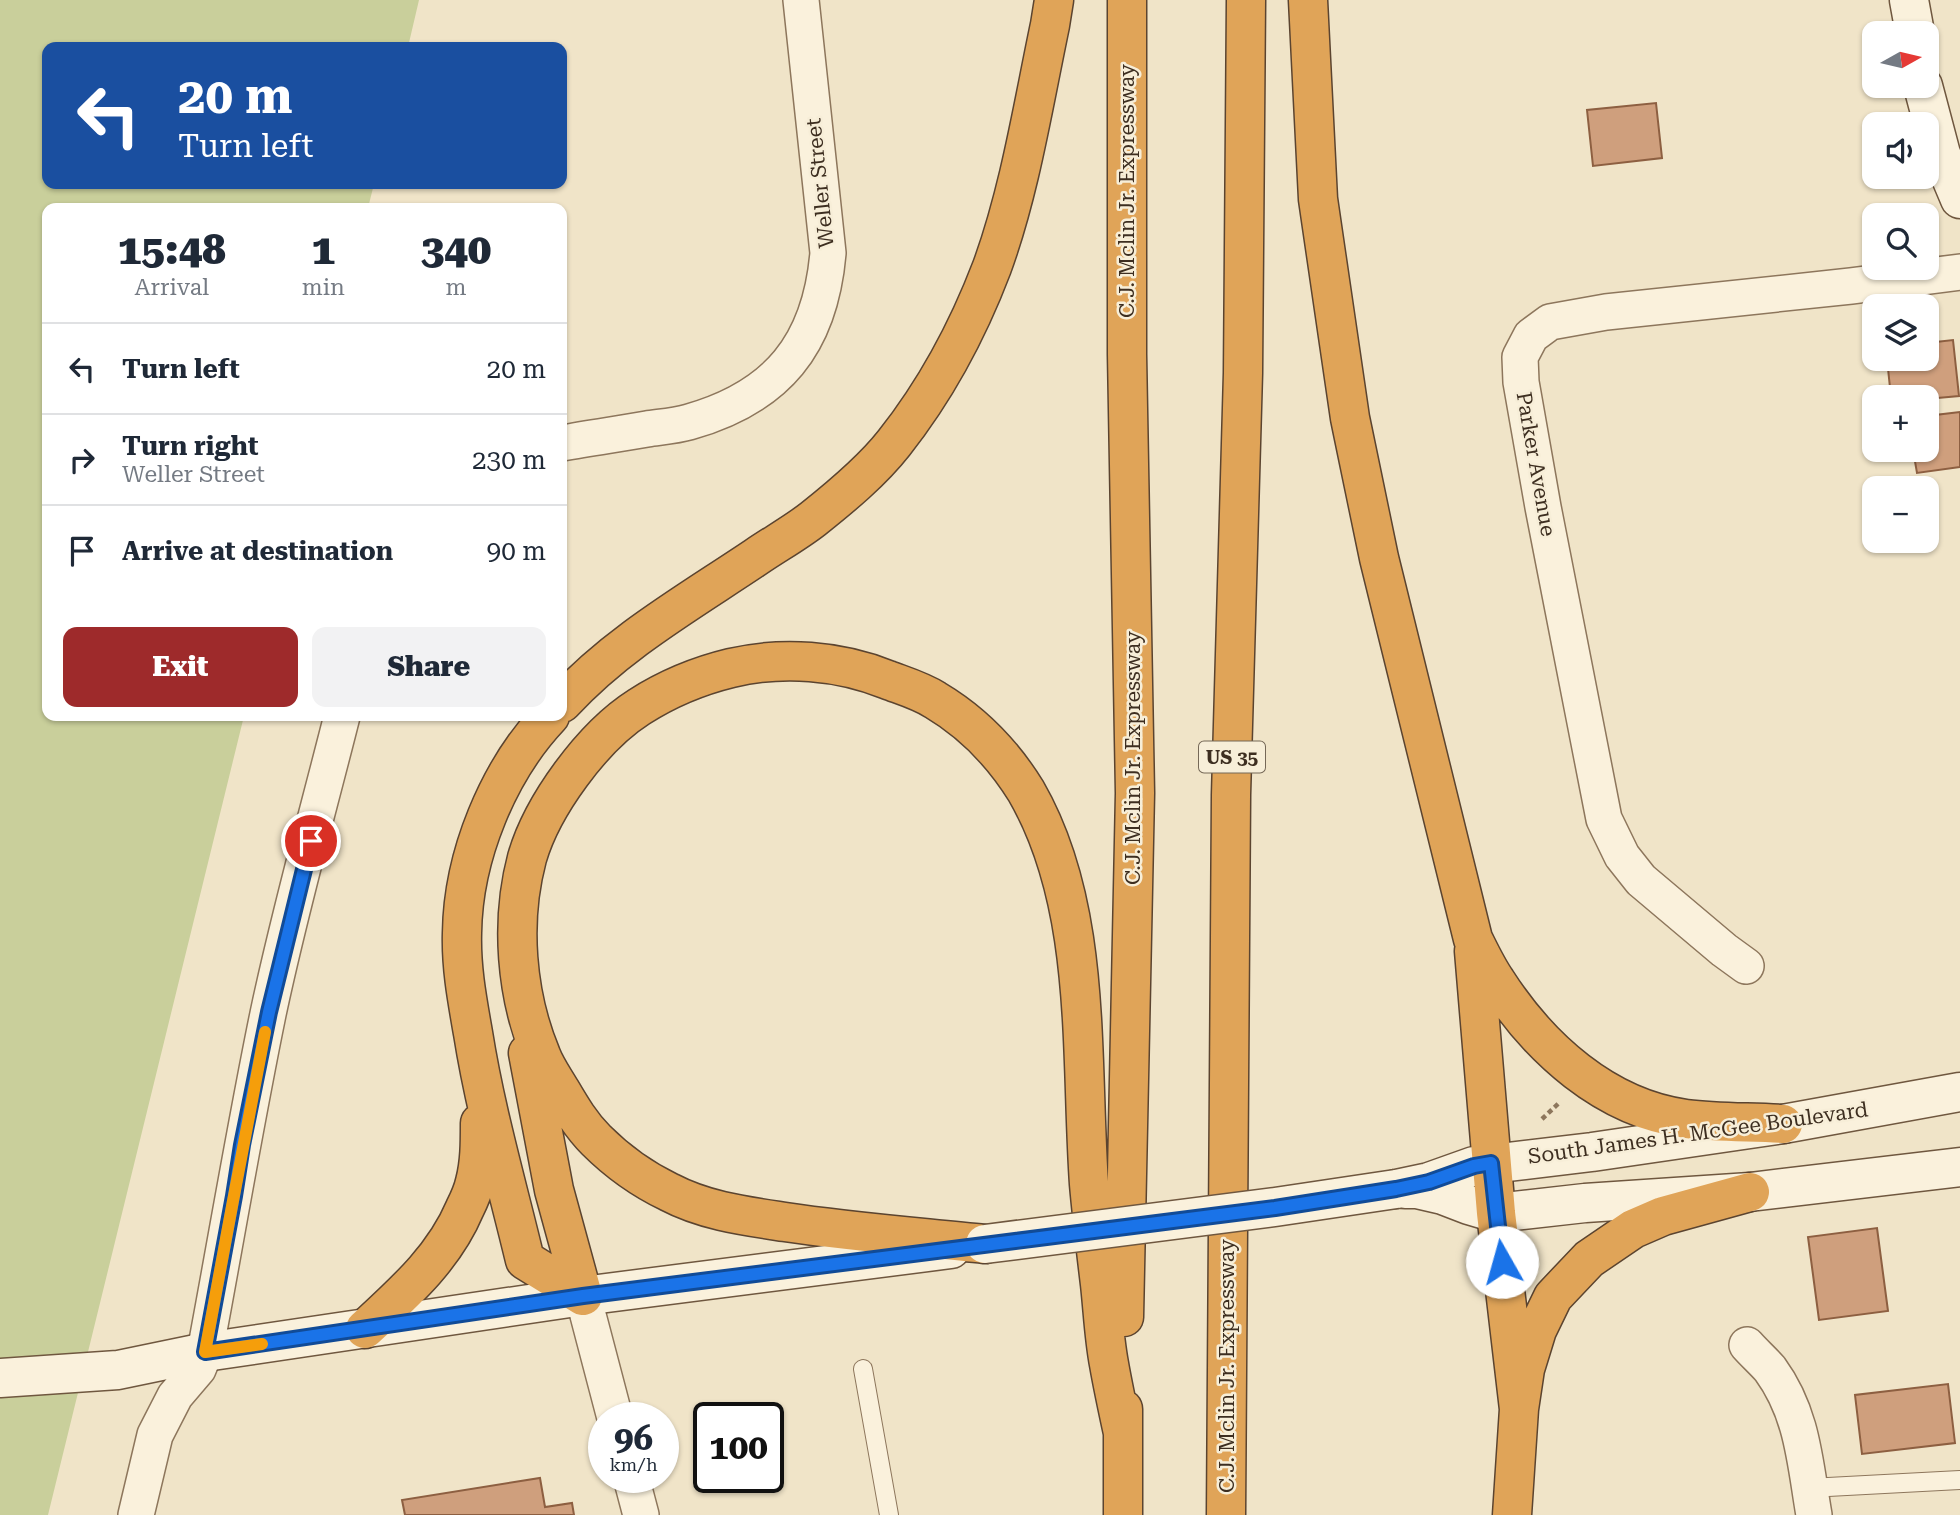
<!DOCTYPE html>
<html lang="en">
<head>
<meta charset="utf-8">
<style>
  body { margin:0; font-family:"Roboto Serif",serif; background:#f2f2f3; color:#1f2937; height:100vh; display:flex; flex-direction:column; font-size:26px; white-space:nowrap }
  * { box-sizing:border-box; margin:0 }
  p { font-size:23px; color:#747a83 }
  .icon { flex:none; width:38px; height:38px; fill:none; stroke:currentColor; stroke-width:2; stroke-linecap:round; stroke-linejoin:round }
  .map { position:relative; flex:1; overflow:hidden }
  .panel { position:absolute; left:42px; top:203px; width:525px; height:518px; display:flex; flex-direction:column; background:#fff; border-radius:14px; box-shadow:0 2px 5px #0004 }
  .panel>* { flex:none }
  .hud { position:absolute; left:42px; top:42px; width:525px; height:147px; border-radius:14px; box-shadow:0 2px 5px #0004; background:#1a4fa0; color:#fff; overflow:hidden }
  .needle { width:46px; rotate:82deg }
  .controls { position:absolute; left:1862px; top:21px; display:grid; gap:14px }
  .controls a { display:grid; place-items:center; width:77px; height:77px; border-radius:14px; background:#fff; box-shadow:0 2px 5px #0004; font-size:35px }
  .speed { position:absolute; left:588px; top:1402px; display:flex; gap:14px; font-size:35px; font-weight:700; text-align:center }
  .speed>* { display:grid; place-content:center; width:91px; height:91px; border-radius:50%; background:#fff; box-shadow:0 2px 5px #0004; line-height:1 }
  .speed small { font-size:18px; font-weight:400 }
  .speed .limit { border:4px solid #111; border-radius:10px; background:#fff; color:#111 }
  .pin { position:absolute; display:grid; place-items:center; width:60px; height:60px; color:#fff; margin:-30px; border:4px solid #fff; border-radius:50%; box-shadow:0 2px 7px #0007 }
  .me { position:absolute; width:77px; margin:-38px; rotate:353deg; stroke-linejoin:round; filter:drop-shadow(0 0 5px #0008) }
  .turn { display:flex; align-items:center; gap:24px; height:147px; padding:0 21px; font-size:32px }
  .turn .icon { width:91px; height:91px; stroke-width:2.5 }
  .turn b { display:block; font-size:49px; line-height:60px }
  .eta { display:flex; justify-content:space-evenly; align-items:center; height:119px; text-align:center }
  .eta b { font-size:42px; font-weight:800; line-height:49px }
  .primary-button { display:flex; gap:14px; margin-top:auto; padding:14px 21px }
  .primary-button a { flex:1; height:80px; border-radius:14px; background:#9e2a2b; color:#fff; font-size:28px; font-weight:800; line-height:80px; text-align:center }
  .primary-button a+a { background:#f2f2f3; color:#1f2937 }
  ul { padding:0; list-style:none }
  li { display:flex; align-items:center; gap:21px; height:91px; padding:0 21px; border-top:2px solid #e0e1e3 }
  li div { flex:1 }
  li b { display:block; font-size:26px }
  li em { font-style:normal }
  .map>svg:first-child { display:block }
  .green { fill:#c9cf9b }
  .building { fill:#cf9f7d; stroke:#8d5f41; stroke-width:2 }
  .lines { fill:none; stroke-linecap:round; stroke-linejoin:round }
  .lane-casing { stroke:#8d765c; stroke-width:20 }
  .street-casing { stroke:#8d765c; stroke-width:38 }
  .secondary-casing { stroke:#6f573f; stroke-width:41 }
  .highway-casing { stroke:#5b4430; stroke-width:41 }
  .path { stroke:#8d765c; stroke-width:4.5; stroke-dasharray:5 3.5; stroke-linecap:butt }
  .lane { stroke:#faf1dc; stroke-width:18 }
  .street { stroke:#faf1dc; stroke-width:35 }
  .secondary { stroke:#faf1dc; stroke-width:38 }
  .highway { stroke:#e0a458; stroke-width:38 }
  .secondary-bridge-casing { stroke:#6f573f; stroke-width:41; stroke-linecap:butt }
  .secondary-bridge { stroke:#faf1dc; stroke-width:38 }
  .route-casing { stroke:#114b97; stroke-width:18 }
  .route { stroke:#1a73e8; stroke-width:12 }
  .slow { stroke:#f59e0b; stroke-width:12 }
  .labels { text-anchor:middle; dominant-baseline:central; stroke-width:5; stroke-linejoin:round; paint-order:stroke }
  .shield { fill:#f7eed8; stroke:#756857; stroke-width:2 }
  .shield-label { font-size:19px; font-weight:bold; fill:#3d2e20 }
  .street-label { font-size:21px; fill:#3d2e20; stroke:#f7eed8 }
</style>
</head>
<body>
<div class="map">
<svg width="1960" height="1515" viewBox="0 0 1960 1515">
  <rect width="100%" height="100%" fill="#f0e4c8"/>
  <path class="green" d="M0 0H419L408 47H47V184H374L368 208H47V716H244L48 1515H0Z"/>
  <path class="building" d="M1656 103 1662 158 1593 166 1587 110Z
    M1953 340 1959 396 1927 399V397H1891L1887 359H1927V343Z
    M1960 412V467L1917 473 1913 450H1927V416Z
    M1877 1228 1888 1311 1819 1320 1808 1237Z
    M1948 1384 1955 1443 1862 1454 1855 1395Z
    M540 1478 545 1507 572 1503 574 1515H405L402 1500Z"/>
  <g class="lines">
    <g class="lane-casing">
      <path id="lane" d="M863 1369 889 1515
        M1809 1488 1960 1480"/>
    </g>
    <g class="street-casing">
      <path id="street" d="M562 443C590 438 618 434 647 429 660 427 675 426 689 422 777 397 820 345 828 253L801 0
        M1746 966 1724 950 1641 880 1622 856 1604 819 1543 507 1521 382 1520 357 1531 336 1550 322 1606 312 1851 286 1960 272
        M583 1296 615 1418
        M1747 1345C1754 1353 1763 1361 1770 1369 1803 1414 1805 1463 1814 1515
        M631 1477 641 1515
        M136 1515 155 1435 175 1396 198 1369 205 1352C226 1240 245 1126 268 1014 289 914 317 815 342 716"/>
    </g>
    <g class="secondary-casing">
      <path id="secondary" d="M1909 0 1915 33
        M1923 86 1941 154 1960 199
        M1396 1189 1429 1182 1474 1166 1592 1152 1783 1124 1960 1092
        M1405 1189H1417L1443 1195 1469 1205 1496 1213 1585 1203 1750 1192 1960 1167
        M0 1378 118 1370 205 1352 583 1296 951 1249"/>
    </g>
    <g class="highway-casing">
      <path id="highway" d="M1308 0 1318 199 1350 418 1379 558 1473 939C1480 953 1487 968 1496 981 1539 1048 1605 1108 1686 1119 1718 1123 1751 1122 1783 1124
        M562 703C617 643 689 602 756 557 775 544 795 533 813 519 842 496 872 471 894 443 936 390 968 330 992 267 1020 190 1033 106 1050 25L1054 0
        M550 716C498 771 463 856 462 933 461 967 467 999 473 1033 485 1109 507 1185 525 1260L583 1296
        M1474 951 1496 1213 1519 1409
        M528 1053 554 1190 583 1296
        M985 1244C918 1237 851 1232 785 1222 745 1216 705 1211 669 1192 642 1179 617 1161 596 1140 581 1125 571 1108 561 1091 554 1079 546 1068 541 1055 516 995 510 922 527 858 542 806 592 737 639 707 667 689 698 676 731 668 782 656 839 660 888 680 904 686 921 691 935 700 972 722 1003 754 1026 791 1093 907 1080 1055 1089 1184 1092 1218 1096 1251 1100 1284 1103 1311 1104 1338 1109 1364 1113 1387 1118 1410 1123 1433
        M1124 1317 1135 793 1127 354V0
        M365 1329C404 1293 444 1258 465 1208 469 1200 473 1191 475 1182 480 1163 480 1143 480 1123
        M1123 1409V1515
        M1226 1515 1231 795 1243 373 1246 0
        M1512 1515 1519 1409 1525 1369 1537 1330 1553 1297 1589 1259 1633 1229 1663 1216 1750 1192"/>
    </g>
    <path class="path" d="M1542 1119 1559 1103"/>
    <use href="#lane" class="lane"/>
    <use href="#street" class="street"/>
    <use href="#secondary" class="secondary"/>
    <use href="#highway" class="highway"/>
    <g class="secondary-bridge-casing">
      <path id="secondary-bridge" d="M985 1244 1275 1207 1396 1189"/>
    </g>
    <use href="#secondary-bridge" class="secondary-bridge"/>
  </g>
  <g class="lines">
    <g class="route-casing">
      <path id="route" d="M311 841 269 1012 242 1145 234 1196 205 1352 583 1296 1275 1208 1396 1189 1429 1182 1474 1166 1491 1163 1502 1262"/>
    </g>
    <use href="#route" class="route"/>
    <path class="slow" d="M262 1344 205 1352C225 1245 244 1139 265 1032"/>
  </g>
  <g class="labels">
    <rect class="shield" x="1199" y="741.5" width="66" height="31" rx="5"/>
    <g class="shield-label">
      <text x="1232" y="757">US 35</text>
    </g>
    <g class="street-label">
      <text transform="translate(820 183) rotate(-96)">Weller Street</text>
      <text transform="translate(1127 191) rotate(-90)">C.J. Mclin Jr. Expressway</text>
      <text transform="translate(1536 464) rotate(80)">Parker Avenue</text>
      <text transform="translate(1133 758) rotate(-90)">C.J. Mclin Jr. Expressway</text>
      <text transform="translate(1698 1133) rotate(-8)">South James H. McGee Boulevard</text>
      <text transform="translate(1227 1366) rotate(-90)">C.J. Mclin Jr. Expressway</text>
    </g>
  </g>
</svg>
<div class="controls">
<a><svg class="needle" viewBox="-14 -14 28 28"><path d="M0-13l5 13h-10z" fill="#e53935"/><path d="M0 13l5-13h-10z" fill="#747a83"/></svg></a>
<a><svg class="icon" aria-label="sound" viewBox="0 0 24 24"><path d="M4 9h4l5-4v14l-5-4H4zM17 9q2 3 0 6"/></svg></a>
<a><svg class="icon" aria-label="search" viewBox="0 0 24 24"><circle cx="10" cy="10" r="6"/><path d="M15 15l6 6"/></svg></a>
<a><svg class="icon" aria-label="layers" viewBox="0 0 24 24"><path d="M12 4l9 5-9 5-9-5zM3 14l9 5 9-5"/></svg></a>
<a>+</a>
<a>−</a>
</div>
<div class="speed"><div>96<small>km/h</small></div><div class="limit">100</div></div>
<div class="pin" style="left:311px;top:841px;background:#d93025"><svg class="icon" aria-label="arrive" viewBox="0 0 24 24"><path d="M6 21V4h12l-3 4 3 4H6"/></svg></div>
<svg class="me" style="left:1502px;top:1262px" viewBox="-20 -20 40 40"><circle r="19" fill="#fff"/><path d="M0-13L10 11 0 6-10 11z" fill="#1a73e8"/></svg>
<div class="hud">
<div class="turn"><svg class="icon" aria-label="left" viewBox="0 0 24 24"><path d="M17 20v-9H6M10 6l-5 5 5 5"/></svg><div><b>20 m</b>Turn left</div></div>
</div>
<section class="panel">
<div class="eta">
<div><b>15:48</b><p>Arrival</p></div>
<div><b>1</b><p>min</p></div>
<div><b>340</b><p>m</p></div>
</div>
<ul>
<li><svg class="icon" aria-label="left" viewBox="0 0 24 24"><path d="M17 20v-9H6M10 6l-5 5 5 5"/></svg><div><b>Turn left</b></div><em>20 m</em></li>
<li><svg class="icon" aria-label="right" viewBox="0 0 24 24"><path d="M7 20v-9h11M14 6l5 5-5 5"/></svg><div><b>Turn right</b><p>Weller Street</p></div><em>230 m</em></li>
<li><svg class="icon" aria-label="arrive" viewBox="0 0 24 24"><path d="M6 21V4h12l-3 4 3 4H6"/></svg><div><b>Arrive at destination</b></div><em>90 m</em></li>
</ul>
<div class="primary-button"><a>Exit</a><a>Share</a></div>
</section>
</div>
</body>
</html>
